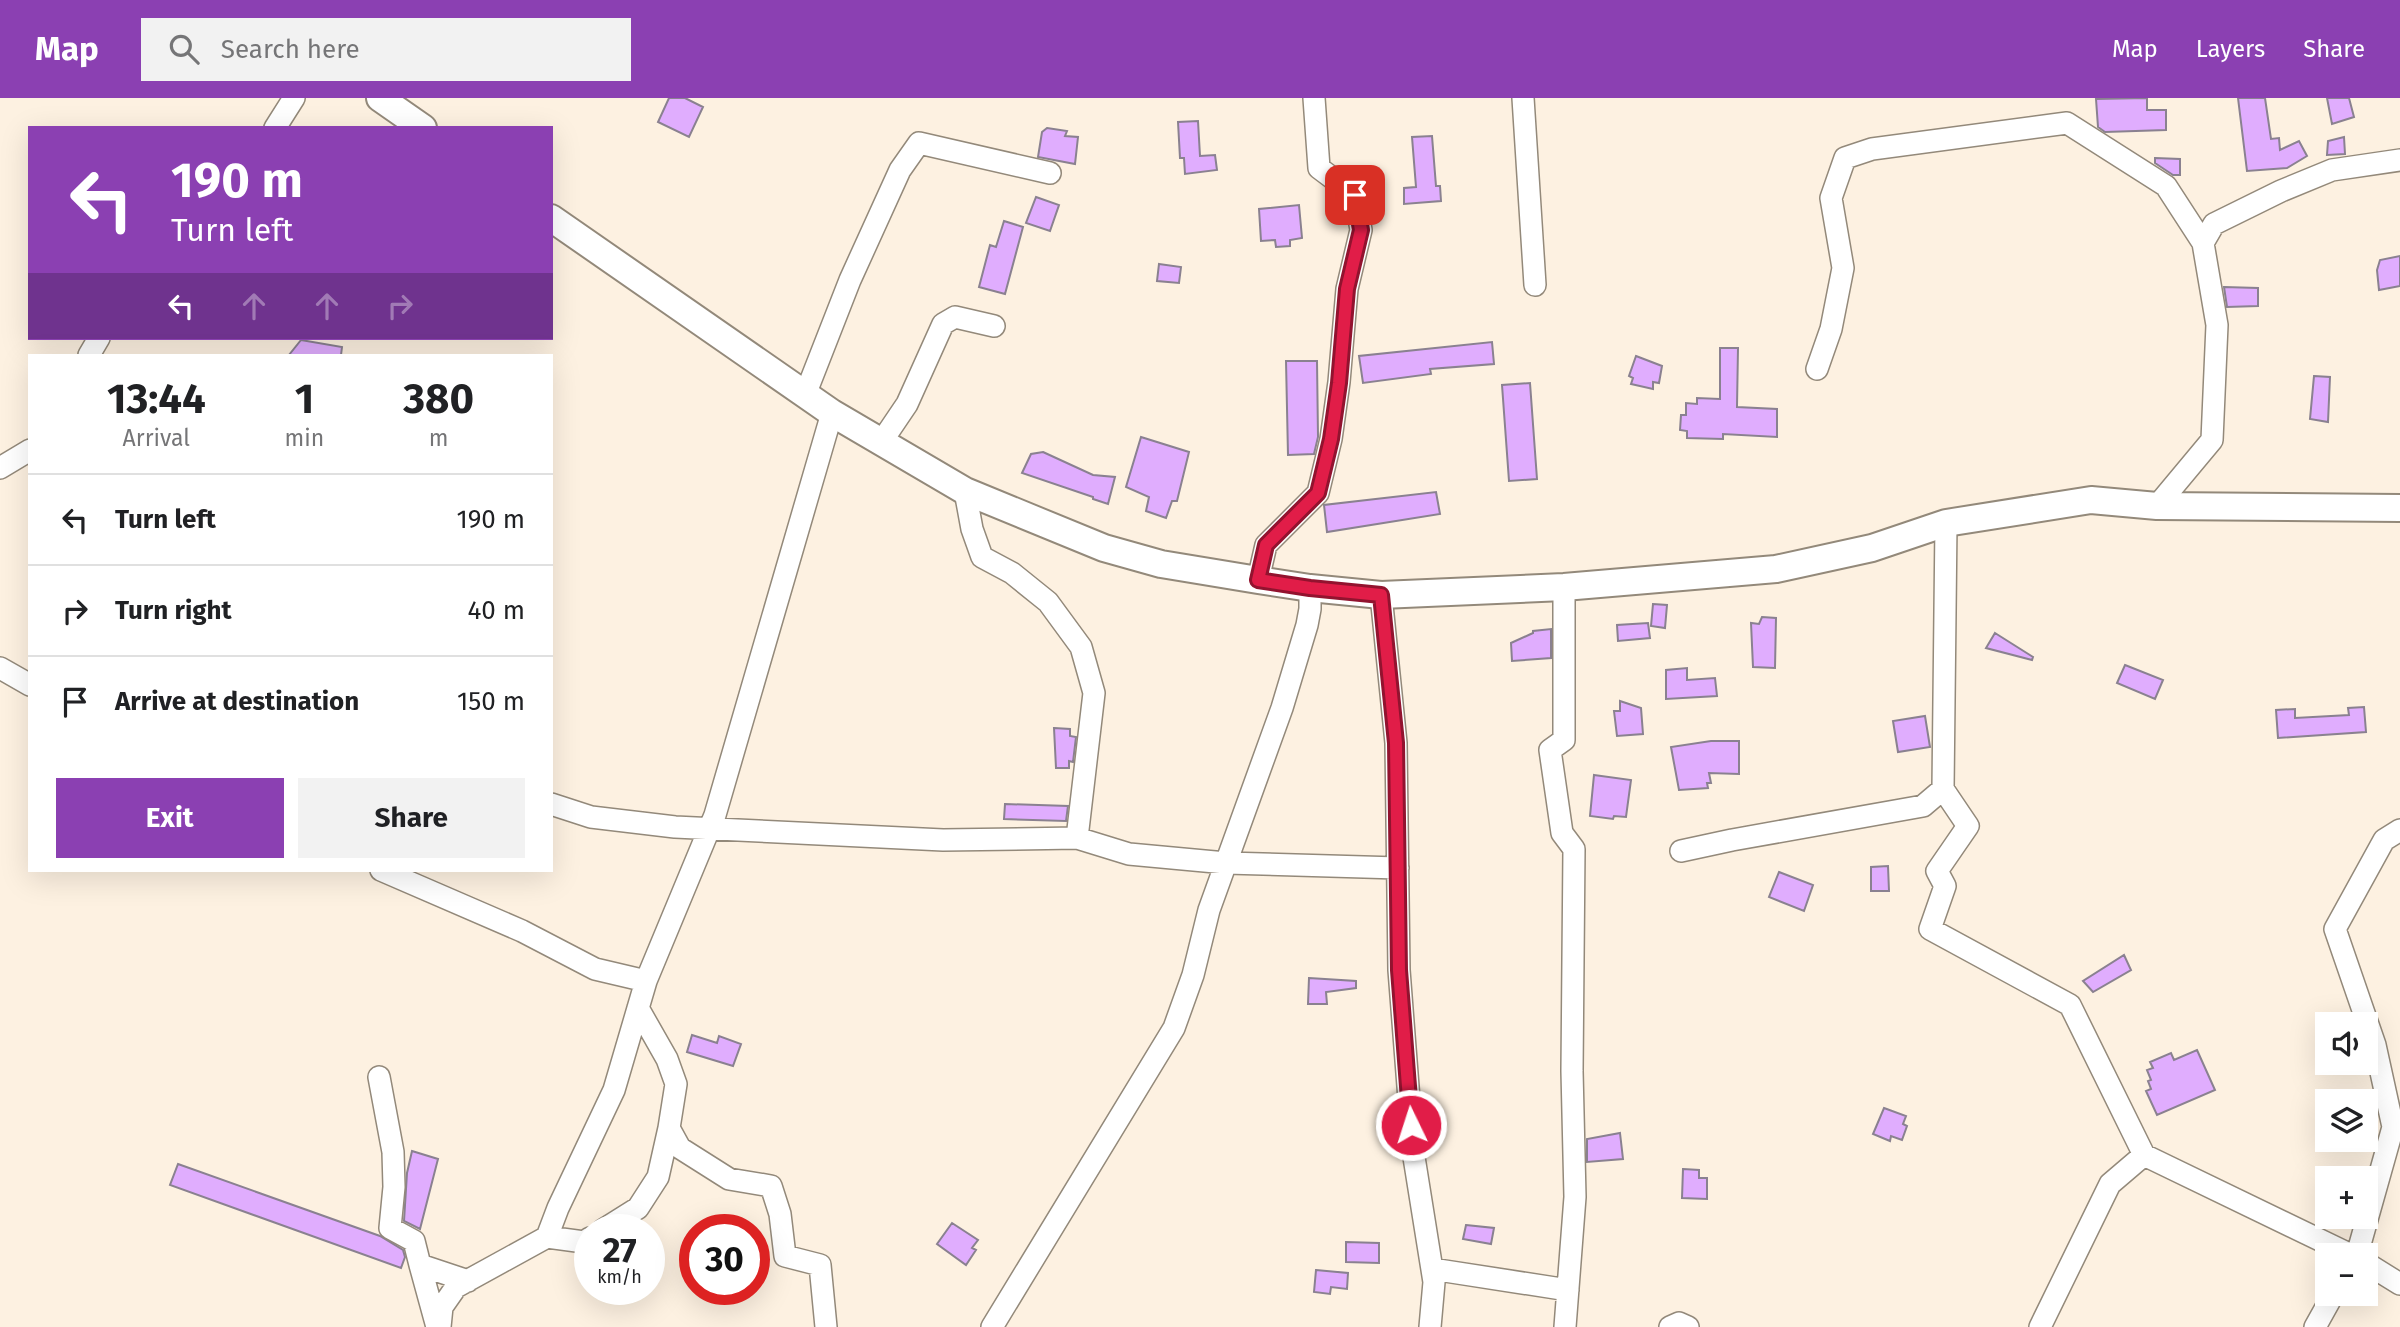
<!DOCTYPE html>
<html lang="en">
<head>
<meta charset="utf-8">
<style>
  body { margin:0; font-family:"Fira Sans",sans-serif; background:#f2f2f2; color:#202124; height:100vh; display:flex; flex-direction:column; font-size:26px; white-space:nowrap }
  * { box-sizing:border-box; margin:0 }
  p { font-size:23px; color:#757577 }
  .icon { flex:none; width:38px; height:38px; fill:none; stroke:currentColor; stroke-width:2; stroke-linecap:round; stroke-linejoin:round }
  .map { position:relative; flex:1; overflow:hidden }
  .panel { position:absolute; left:28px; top:256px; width:525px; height:518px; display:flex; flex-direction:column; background:#fff; border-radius:0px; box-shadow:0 7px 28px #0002 }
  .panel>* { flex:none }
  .guide { position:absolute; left:28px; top:28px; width:525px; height:214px; border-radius:0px; box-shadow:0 7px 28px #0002; background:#8b40b2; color:#fff; overflow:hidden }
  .fabs { position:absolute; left:2315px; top:914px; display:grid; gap:14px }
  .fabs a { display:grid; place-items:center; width:63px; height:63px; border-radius:0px; background:#fff; box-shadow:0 7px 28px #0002; font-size:35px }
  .speed { position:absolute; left:574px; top:1116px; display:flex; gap:14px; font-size:35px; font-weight:700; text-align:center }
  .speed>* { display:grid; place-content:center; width:91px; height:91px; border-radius:50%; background:#fff; box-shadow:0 7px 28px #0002; line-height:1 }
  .speed small { font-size:18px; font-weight:400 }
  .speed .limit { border:10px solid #d22; background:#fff; color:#111 }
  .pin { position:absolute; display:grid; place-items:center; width:60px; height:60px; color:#fff; margin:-30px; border-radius:14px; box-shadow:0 4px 10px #0006 }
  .me { position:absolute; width:77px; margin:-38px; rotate:356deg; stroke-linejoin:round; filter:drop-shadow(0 0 5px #0008) }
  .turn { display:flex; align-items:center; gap:24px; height:147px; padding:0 28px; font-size:32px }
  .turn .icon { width:91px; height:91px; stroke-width:2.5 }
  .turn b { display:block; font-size:49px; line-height:60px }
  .lanes { display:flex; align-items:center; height:66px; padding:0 28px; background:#0003; justify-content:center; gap:35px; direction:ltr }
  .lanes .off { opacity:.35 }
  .eta { display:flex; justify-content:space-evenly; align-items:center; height:119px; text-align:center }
  .eta b { font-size:42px; font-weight:700; line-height:49px }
  .button { display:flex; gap:14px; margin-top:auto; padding:14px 28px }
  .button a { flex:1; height:80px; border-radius:0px; background:#8b40b2; color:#fff; font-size:28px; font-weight:700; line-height:80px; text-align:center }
  .button a+a { background:#f2f2f2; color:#202124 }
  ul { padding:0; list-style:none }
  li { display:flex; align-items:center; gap:21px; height:91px; padding:0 28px; border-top:2px solid #e0e0e0 }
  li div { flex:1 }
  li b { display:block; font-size:26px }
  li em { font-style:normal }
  header { display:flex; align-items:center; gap:42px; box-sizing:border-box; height:98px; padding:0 35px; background:#8b40b2; color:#fff }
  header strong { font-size:33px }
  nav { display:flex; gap:38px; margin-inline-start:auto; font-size:24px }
  .search { width:490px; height:63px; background:#f2f2f2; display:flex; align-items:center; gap:18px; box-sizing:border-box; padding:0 24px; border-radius:0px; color:#757577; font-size:26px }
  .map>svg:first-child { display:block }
  .building { fill:#e0adfe; stroke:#8a8190; stroke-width:2 }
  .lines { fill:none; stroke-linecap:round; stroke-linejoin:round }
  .minor-casing { stroke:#93897a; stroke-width:24 }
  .tertiary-casing { stroke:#93897a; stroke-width:30 }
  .minor { stroke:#fff; stroke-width:21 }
  .tertiary { stroke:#fff; stroke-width:26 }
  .route-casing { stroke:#92132f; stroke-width:18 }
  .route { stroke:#e11d48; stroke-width:12 }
</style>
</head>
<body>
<header>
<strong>Map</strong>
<div class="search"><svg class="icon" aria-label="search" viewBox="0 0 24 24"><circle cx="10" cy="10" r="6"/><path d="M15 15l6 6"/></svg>Search here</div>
<nav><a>Map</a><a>Layers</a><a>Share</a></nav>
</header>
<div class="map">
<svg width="2400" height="1229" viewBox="0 0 2400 1229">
  <rect width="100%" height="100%" fill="#fdf1e1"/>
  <path class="building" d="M669 0H685L703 9 689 39 658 24Z
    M2147 0V12H2166V32L2105 34 2098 29 2096 1Z
    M2238 0H2265L2271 41 2279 40 2280 52 2299 43 2307 58 2287 70 2247 73Z
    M2327 0H2349L2354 19 2332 26Z
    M1198 23 1200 58 1215 57 1217 72 1185 76 1184 60H1180L1178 24Z
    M1047 30 1067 33 1065 38 1078 39 1075 66 1038 59 1042 34Z
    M1432 38 1436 88H1440L1441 103 1404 106V90L1416 89 1412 39Z
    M2344 39 2345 56 2327 57 2328 43Z
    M2155 60 2180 61V77H2173L2155 65Z
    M1036 99 1059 107 1050 133 1026 125Z
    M1299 107 1302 140 1290 142V148L1276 149 1275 142 1261 143 1259 111Z
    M1004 123 1023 129 1005 196 979 189 990 147 996 149Z
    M2400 158V188L2379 192 2377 172 2380 162Z
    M1159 166 1181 169 1179 185 1157 183Z
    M2224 189 2258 190V208L2227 209Z
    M301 242 342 249 341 257H289Z
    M1492 244 1494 266 1430 271 1431 276 1363 285 1359 258Z
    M1720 250H1738L1737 309 1777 311V339L1723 336V341L1687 340V333L1680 332 1681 317H1686V305L1697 306V300L1720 301Z
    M1636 258 1662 268 1659 285 1653 284V291L1631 286 1633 280 1629 278Z
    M1286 263H1317L1318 339 1314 356 1288 357Z
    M2314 278 2330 279 2328 324 2310 321Z
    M1530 285 1537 381 1509 383 1502 287Z
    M1141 339 1189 354 1177 403H1172L1166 420 1146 413 1149 399 1126 389Z
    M1043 354 1093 377 1115 379 1108 406 1093 401V399L1022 375 1031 356Z
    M1436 394 1440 416 1327 434 1324 407Z
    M1653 506 1667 507 1665 530 1651 528Z
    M1762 519 1776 520 1775 570 1753 569 1751 525 1759 526Z
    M1648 525 1650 540 1618 543 1617 527Z
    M1551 531V560L1512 563 1511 545 1533 535V533Z
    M1995 535 2033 559 2032 562 1986 550Z
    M2125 567 2163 582 2155 601 2117 585Z
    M1687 570V582L1715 580 1717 598 1666 601V572Z
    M1620 603 1641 610 1643 636 1617 638 1614 613H1620Z
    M2364 609 2366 634 2278 640 2276 612 2295 611V620L2349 617 2348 610Z
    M1925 618 1930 649 1898 654 1893 623Z
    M1054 630 1070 631V638L1076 639 1073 664 1069 663V670H1056Z
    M1711 643H1739V676L1709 675 1711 685H1707L1708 690 1679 692 1671 649Z
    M1594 677 1631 682 1626 719 1614 718 1613 721 1590 718Z
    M1005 706 1068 708 1066 723 1004 721Z
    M1888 768 1889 793H1871V769Z
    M1779 774 1813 787 1804 813 1769 799Z
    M2124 857 2131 872 2093 894 2083 883Z
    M1309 880 1356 883V890L1326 894 1327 906H1308Z
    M692 937 717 945 719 938 741 946 733 968 687 954Z
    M2197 952 2215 992 2157 1017 2146 993 2151 991 2148 983 2151 982 2147 972 2153 970 2150 964 2171 955 2174 962Z
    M1884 1010 1906 1018 1903 1026 1907 1028 1902 1042 1891 1038 1890 1043 1873 1036Z
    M1620 1035 1623 1061 1587 1064V1041Z
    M412 1053 438 1061 420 1131 404 1123 407 1075Z
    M178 1066 380 1138 403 1152 405 1159 401 1170 170 1087Z
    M1683 1071 1699 1072V1080H1707V1101L1682 1100Z
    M952 1125 978 1142 972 1150 976 1152 966 1167 937 1146Z
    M1466 1127 1494 1130 1491 1146 1463 1141Z
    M1346 1144 1379 1145V1165L1346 1164Z
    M1316 1172 1348 1175 1347 1191 1331 1189 1330 1196 1314 1194Z"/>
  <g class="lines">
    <g class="minor-casing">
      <path id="minor" d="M1523 0 1535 187
        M275 30 294 0
        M2203 145 2214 126 2281 93 2332 72 2400 62
        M89 257 99 240
        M1817 271 1831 231 1843 170 1831 100 1845 60 1872 51 2067 25 2166 88 2203 145 2217 227 2212 342 2157 408
        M805 297 850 182 900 72 919 45 1050 75
        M882 343 907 306 943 226 955 219 994 228
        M0 370 30 352
        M965 393 972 431 982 459 1012 475 1048 504 1081 549 1094 595 1077 740
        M1946 425 1943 691 1968 728 1937 773 1945 788 1930 831 2070 907 2144 1057
        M1258 482 1266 447 1318 395 1331 341 1339 284 1347 191 1361 132 1355 97 1319 70 1314 0
        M1564 489V642L1550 652 1562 735 1574 751 1572 973 1575 1099 1565 1229
        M1381 497 1396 645 1399 872 1413 1053 1434 1184 1430 1229
        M0 570 30 587
        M551 706 591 719 675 729 943 742 1077 740 1129 756 1226 765 1398 770
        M1681 753 1732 742 1923 708 1943 691
        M381 772 522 833 595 871 646 883
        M638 910 667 961 676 986 669 1030 680 1050 729 1081 771 1088 780 1116 785 1158 820 1167 826 1229
        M379 979 393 1054 394 1089 390 1130 414 1143 420 1167 468 1183
        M603 1132 638 1110 658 1079 669 1030
        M547 1139 584 1144 590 1140
        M2357 1157 2393 1029 2375 947 2335 831 2384 742 2400 732
        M2366 1165 2400 1186
        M420 1167 437 1229
        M1432 1171 1568 1192
        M440 1229 442 1209 456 1189 547 1139 558 1110 614 992 646 883 715 717 832 315
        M992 1229 1174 930 1193 877 1209 812 1282 610 1307 527 1310 511V490
        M1670 1229 1679 1225 1688 1229
        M2040 1229 2110 1086 2144 1057 2351 1157
        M2315 1229 2334 1195"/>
    </g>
    <g class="tertiary-casing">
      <path id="tertiary" d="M380 0 423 30
        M551 120 832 315 965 393 1104 450 1161 466 1258 482 1310 490 1381 497 1564 489 1776 471 1872 450 1946 425 2091 402 2157 408 2400 410"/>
    </g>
    <use href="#minor" class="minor"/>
    <use href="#tertiary" class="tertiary"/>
  </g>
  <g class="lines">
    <g class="route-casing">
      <path id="route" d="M1355 97 1361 132 1347 191 1339 285 1331 341 1318 395 1266 447 1258 482 1310 490 1381 497 1396 645 1399 872 1411 1027"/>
    </g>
    <use href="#route" class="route"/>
  </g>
</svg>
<div class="fabs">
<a><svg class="icon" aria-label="sound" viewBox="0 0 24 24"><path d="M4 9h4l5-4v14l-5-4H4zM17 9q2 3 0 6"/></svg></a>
<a><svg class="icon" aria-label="layers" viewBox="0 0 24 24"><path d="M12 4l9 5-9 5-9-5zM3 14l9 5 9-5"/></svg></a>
<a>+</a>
<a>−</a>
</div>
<div class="speed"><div>27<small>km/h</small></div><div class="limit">30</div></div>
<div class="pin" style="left:1355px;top:97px;background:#d93025"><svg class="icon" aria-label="arrive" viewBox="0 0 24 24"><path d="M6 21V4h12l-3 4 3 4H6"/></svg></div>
<svg class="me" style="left:1411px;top:1027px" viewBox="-20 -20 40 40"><circle r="17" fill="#e11d48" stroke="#fff" stroke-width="3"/><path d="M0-11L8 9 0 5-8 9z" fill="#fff"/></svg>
<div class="guide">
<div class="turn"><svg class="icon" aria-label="left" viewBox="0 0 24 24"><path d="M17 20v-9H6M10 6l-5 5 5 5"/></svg><div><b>190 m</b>Turn left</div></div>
<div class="lanes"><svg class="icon" aria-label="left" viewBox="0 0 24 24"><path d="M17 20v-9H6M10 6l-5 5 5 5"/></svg><svg class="icon off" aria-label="ahead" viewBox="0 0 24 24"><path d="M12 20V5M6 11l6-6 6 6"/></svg><svg class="icon off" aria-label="ahead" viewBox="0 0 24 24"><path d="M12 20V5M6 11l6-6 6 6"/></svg><svg class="icon off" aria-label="right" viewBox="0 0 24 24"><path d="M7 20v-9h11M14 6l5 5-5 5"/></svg></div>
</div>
<section class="panel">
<div class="eta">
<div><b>13:44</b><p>Arrival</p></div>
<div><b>1</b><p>min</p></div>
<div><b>380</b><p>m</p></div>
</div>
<ul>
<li><svg class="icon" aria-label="left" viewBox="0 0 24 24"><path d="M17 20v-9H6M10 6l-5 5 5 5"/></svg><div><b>Turn left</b></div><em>190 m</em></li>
<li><svg class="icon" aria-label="right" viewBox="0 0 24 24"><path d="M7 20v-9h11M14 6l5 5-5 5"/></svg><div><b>Turn right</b></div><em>40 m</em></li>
<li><svg class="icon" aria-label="arrive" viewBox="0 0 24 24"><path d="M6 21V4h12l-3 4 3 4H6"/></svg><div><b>Arrive at destination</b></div><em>150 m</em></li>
</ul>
<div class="button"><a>Exit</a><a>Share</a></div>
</section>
</div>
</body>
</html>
